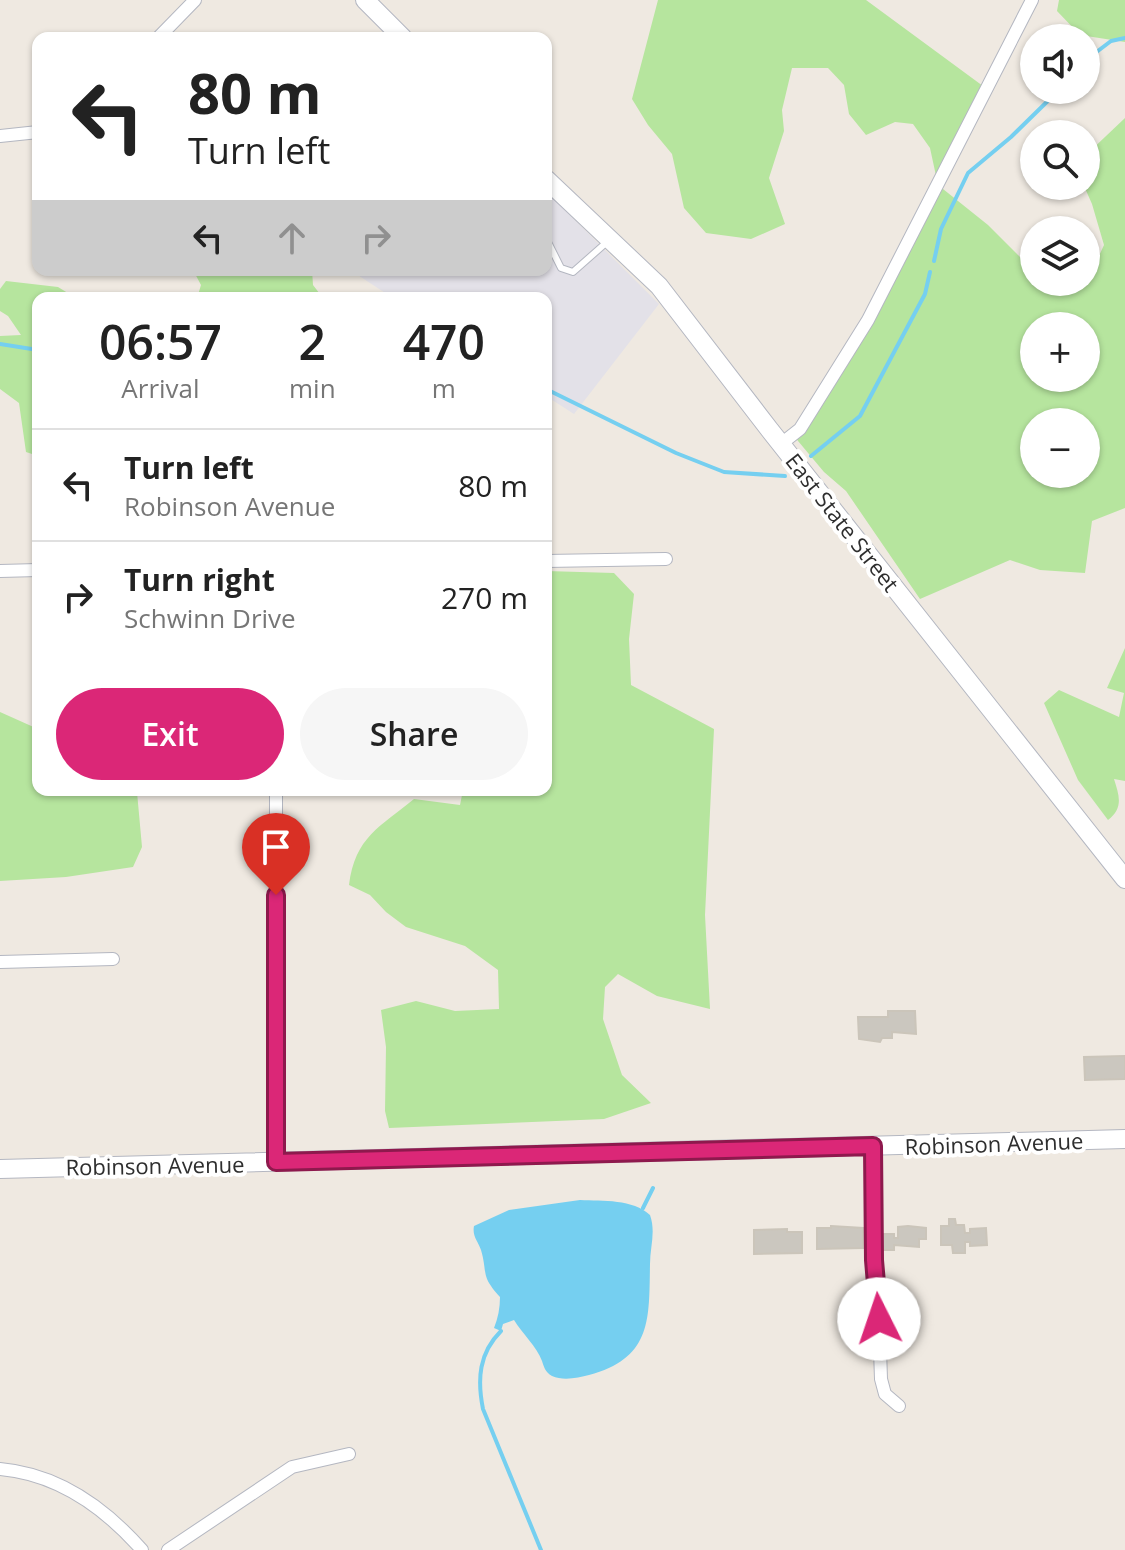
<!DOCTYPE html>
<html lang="en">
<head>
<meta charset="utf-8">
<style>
  body { margin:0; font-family:"Open Sans",sans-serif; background:#f6f6f6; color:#222; height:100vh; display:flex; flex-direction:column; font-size:30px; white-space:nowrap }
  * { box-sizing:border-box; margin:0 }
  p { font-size:26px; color:#767676 }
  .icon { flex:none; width:44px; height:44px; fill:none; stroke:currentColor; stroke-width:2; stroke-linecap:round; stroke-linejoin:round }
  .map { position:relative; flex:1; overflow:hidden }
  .sheet { position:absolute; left:32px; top:292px; width:520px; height:504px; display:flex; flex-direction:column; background:#fff; border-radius:16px; box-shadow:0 2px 6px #0004 }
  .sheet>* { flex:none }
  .banner { position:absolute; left:32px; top:32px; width:520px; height:244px; border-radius:16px; box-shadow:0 2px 6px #0004; background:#fff; color:#222; overflow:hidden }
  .buttons { position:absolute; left:1020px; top:24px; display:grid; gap:16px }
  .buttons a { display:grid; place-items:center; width:80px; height:80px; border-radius:50%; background:#fff; box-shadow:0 2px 6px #0004; font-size:40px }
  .pin { position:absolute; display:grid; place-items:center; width:68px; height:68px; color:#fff; margin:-82px -34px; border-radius:50% 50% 50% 0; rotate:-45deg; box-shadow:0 0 8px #0007 }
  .pin .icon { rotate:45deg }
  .me { position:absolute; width:88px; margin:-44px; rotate:356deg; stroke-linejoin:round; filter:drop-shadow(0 0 6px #0008) }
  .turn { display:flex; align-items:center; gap:28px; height:168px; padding:0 24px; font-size:36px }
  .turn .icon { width:104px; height:104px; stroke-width:2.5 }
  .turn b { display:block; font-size:56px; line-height:68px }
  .lanes { display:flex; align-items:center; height:76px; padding:0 24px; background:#0003; justify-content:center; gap:40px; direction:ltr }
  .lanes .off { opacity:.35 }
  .eta { display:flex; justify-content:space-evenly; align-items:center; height:136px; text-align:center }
  .eta b { font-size:48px; font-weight:600; line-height:56px }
  .cta { display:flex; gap:16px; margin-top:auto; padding:16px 24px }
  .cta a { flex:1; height:92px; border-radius:48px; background:#db2777; color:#fff; font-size:32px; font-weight:600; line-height:92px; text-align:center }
  .cta a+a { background:#f6f6f6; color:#222 }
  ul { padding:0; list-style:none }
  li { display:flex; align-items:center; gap:24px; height:112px; padding:0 24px; border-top:2px solid #e0e0e0 }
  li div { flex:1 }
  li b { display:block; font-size:30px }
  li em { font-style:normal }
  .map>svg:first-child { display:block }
  .industrial { fill:#e3e1e8 }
  .green { fill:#b6e59e; fill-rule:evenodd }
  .water { fill:#75cff0 }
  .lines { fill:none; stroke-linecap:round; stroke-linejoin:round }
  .stream { stroke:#75cff0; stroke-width:4 }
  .building { fill:#cbc7bf; stroke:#cbc5ba; stroke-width:2 }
  .lane-casing { stroke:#b4b7c1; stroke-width:8 }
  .street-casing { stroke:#b4b7c1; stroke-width:14 }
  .secondary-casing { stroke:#b4b7c1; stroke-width:20 }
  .lane { stroke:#fff; stroke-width:6 }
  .street { stroke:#fff; stroke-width:12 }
  .secondary { stroke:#fff; stroke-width:18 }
  .route-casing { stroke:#8e194d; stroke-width:20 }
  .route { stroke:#db2777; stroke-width:14 }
  .labels { text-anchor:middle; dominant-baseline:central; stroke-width:8; stroke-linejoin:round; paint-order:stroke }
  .street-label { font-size:22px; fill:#2e2e2e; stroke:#fff }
</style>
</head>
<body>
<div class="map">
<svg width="1125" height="1550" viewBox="0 0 1125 1550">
  <rect width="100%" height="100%" fill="#efe9e1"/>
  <path class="industrial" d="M546 191 659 304 574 414 546 396V298H393L350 270H546Z"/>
  <path class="green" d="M658 0H866L987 89 938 185 988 225 1034 271V282H1044L1055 293 1087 282 1104 245 1092 204 1084 186H1086V155L1125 118V508L1092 521 1085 573 1040 570 1010 560 920 599 846 491 824 472 793 435 800 429 938 185 930 148 913 124 895 122 866 135 849 114 844 85 828 68H792L782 110 784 131 769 178 785 224 751 239 706 233 684 208 672 154 648 125 632 99ZM1034 326H1086V378H1034ZM1034 422H1086V474H1034Z
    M1059 0H1125V42L1080 35 1057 11Z
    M193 270H312L313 285 323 298H197L201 285Z
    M6 281 58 287 76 298H38V456L26 452 19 403 0 389V336L21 335 8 316 0 311V289Z
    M546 571 614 573 634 594 629 639 631 685 714 729 705 915 710 1009 657 996 618 974 605 987 603 1019 622 1075 651 1103 604 1119 389 1128 385 1111 386 1047 381 1010 416 1001 455 1011 499 1009 498 970 465 946 406 927 386 912 370 895 349 885C355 837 380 827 414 799L460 805 463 790H546L548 636 546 631Z
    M1125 648V781L1114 779C1119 795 1124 808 1108 820L1078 780 1044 703 1059 690 1119 717 1124 693 1107 688Z
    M0 712 38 729V790H134L137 792 142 847 133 867 66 877 0 881Z"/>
  <path class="water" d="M580 1200C603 1201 633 1199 650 1215 656 1232 650 1247 650 1264 649 1320 652 1358 589 1375 578 1378 563 1381 552 1376 545 1372 544 1367 542 1361 537 1347 522 1333 514 1320L503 1324 501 1331 494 1328C498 1318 500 1308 500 1297 480 1275 488 1274 481 1250 478 1241 472 1236 474 1226L509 1210Z"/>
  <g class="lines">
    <path class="stream" d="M1086 60 1111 41 1125 38
      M934 261 941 229 968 173 1011 137 1059 90
      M0 344 38 350
      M546 389 676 453 724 472 785 476
      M811 456 860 416 925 294 930 272
      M643 1208 653 1188
      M501 1331C479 1353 477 1379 483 1409L541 1550"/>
  </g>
  <path class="building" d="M888 1011H915L916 1034 892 1032V1038H882L880 1042 859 1039 858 1017H888Z
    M1125 1056V1079L1085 1080 1084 1057Z
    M949 1219H955L956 1225H964L965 1233H970V1229L986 1228 987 1245 970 1246V1242H965V1253H953L952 1245H941V1226H949Z
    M831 1226 863 1228V1248L817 1249V1228H831Z
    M908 1226 926 1228V1239H919V1247L894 1245V1250H879V1234H894V1238H898V1227Z
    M787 1229V1232H802V1253L754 1254V1230Z"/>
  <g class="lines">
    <g class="lane-casing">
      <path id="lane" d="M546 238 561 268 573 272 607 242"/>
    </g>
    <g class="street-casing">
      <path id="street" d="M158 38 195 0
        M0 136 38 132
        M781 444 800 429 868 320 1032 0
        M546 561 666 559
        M0 571 38 570
        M276 790V1162
        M0 962 113 959
        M873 1146 874 1260 878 1291 881 1379 885 1394 899 1406
        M0 1469C57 1474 105 1508 142 1550
        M168 1550 292 1467 349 1454"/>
    </g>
    <g class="secondary-casing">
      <path id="secondary" d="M365 0 403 38
        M546 179 659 286 769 429 1125 879
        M0 1169 1125 1139"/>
    </g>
    <use href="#lane" class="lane"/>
    <use href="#street" class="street"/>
    <use href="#secondary" class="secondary"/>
  </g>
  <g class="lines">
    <g class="route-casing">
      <path id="route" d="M276 895V1162L873 1146 874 1260 879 1319"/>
    </g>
    <use href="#route" class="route"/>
  </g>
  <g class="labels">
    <g class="street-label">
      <text transform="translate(843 522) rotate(52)">East State Street</text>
      <text transform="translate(994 1143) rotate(-2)">Robinson Avenue</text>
      <text transform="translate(155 1165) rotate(-1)">Robinson Avenue</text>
    </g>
  </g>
</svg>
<div class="buttons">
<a><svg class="icon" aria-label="sound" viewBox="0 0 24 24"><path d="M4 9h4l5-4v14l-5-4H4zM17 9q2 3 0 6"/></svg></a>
<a><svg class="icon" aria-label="search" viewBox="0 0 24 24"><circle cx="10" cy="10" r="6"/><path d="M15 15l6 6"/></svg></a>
<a><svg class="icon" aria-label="layers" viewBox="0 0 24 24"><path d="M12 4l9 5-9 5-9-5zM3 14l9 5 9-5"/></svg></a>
<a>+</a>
<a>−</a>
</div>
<div class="pin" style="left:276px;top:895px;background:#d93025"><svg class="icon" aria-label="arrive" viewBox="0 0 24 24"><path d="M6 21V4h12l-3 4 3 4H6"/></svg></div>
<svg class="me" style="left:879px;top:1319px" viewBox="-20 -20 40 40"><circle r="19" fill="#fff"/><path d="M0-13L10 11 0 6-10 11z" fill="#db2777"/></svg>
<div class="banner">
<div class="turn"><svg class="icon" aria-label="left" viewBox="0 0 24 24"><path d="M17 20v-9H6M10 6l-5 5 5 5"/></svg><div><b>80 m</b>Turn left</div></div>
<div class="lanes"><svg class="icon" aria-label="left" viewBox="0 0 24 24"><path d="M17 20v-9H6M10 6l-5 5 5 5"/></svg><svg class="icon off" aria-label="ahead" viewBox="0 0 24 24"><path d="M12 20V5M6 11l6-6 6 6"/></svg><svg class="icon off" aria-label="right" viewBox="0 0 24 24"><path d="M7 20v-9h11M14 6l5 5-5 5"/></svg></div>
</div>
<section class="sheet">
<div class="eta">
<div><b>06:57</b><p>Arrival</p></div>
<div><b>2</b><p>min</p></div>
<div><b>470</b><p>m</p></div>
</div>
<ul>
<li><svg class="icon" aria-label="left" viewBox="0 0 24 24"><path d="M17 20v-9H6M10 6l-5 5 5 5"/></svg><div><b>Turn left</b><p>Robinson Avenue</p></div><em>80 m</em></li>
<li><svg class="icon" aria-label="right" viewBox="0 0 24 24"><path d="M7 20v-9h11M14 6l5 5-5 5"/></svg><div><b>Turn right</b><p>Schwinn Drive</p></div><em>270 m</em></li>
</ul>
<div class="cta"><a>Exit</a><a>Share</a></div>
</section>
</div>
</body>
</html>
